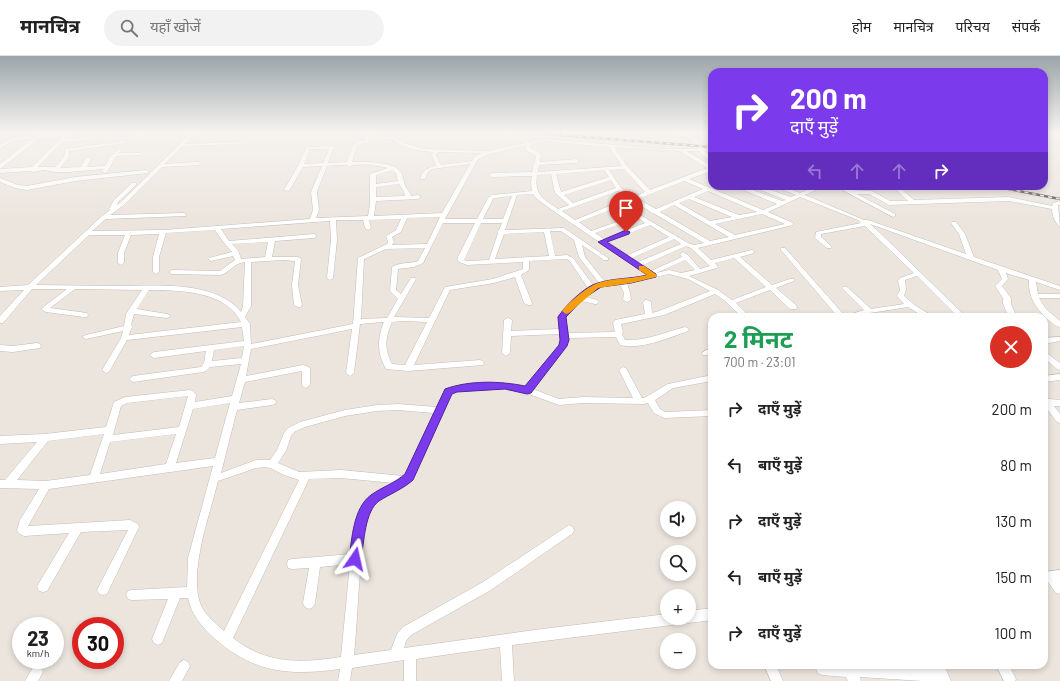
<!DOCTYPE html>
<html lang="hi">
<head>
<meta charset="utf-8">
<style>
  body { margin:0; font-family:Barlow,"Noto Sans Devanagari",sans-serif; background:#f2f2f2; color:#222; height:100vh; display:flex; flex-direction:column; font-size:15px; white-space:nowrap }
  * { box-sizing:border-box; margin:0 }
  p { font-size:13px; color:#767676 }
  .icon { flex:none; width:22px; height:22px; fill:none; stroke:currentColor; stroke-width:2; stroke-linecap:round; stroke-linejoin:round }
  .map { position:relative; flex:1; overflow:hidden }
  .sheet { position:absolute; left:708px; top:257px; width:340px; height:356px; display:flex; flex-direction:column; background:#fff; border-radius:12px; box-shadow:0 2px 6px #0003 }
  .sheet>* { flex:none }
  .guide { position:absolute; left:708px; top:12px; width:340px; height:122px; border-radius:12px; box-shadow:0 2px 6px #0003; background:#7c3aed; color:#fff; overflow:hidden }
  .buttons { position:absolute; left:660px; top:445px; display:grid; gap:8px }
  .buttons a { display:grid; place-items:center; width:36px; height:36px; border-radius:50%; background:#fff; box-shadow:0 2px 6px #0003; font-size:20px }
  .speed { position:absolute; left:12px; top:561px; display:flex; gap:8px; font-size:20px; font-weight:700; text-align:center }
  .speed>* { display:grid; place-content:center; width:52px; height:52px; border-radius:50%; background:#fff; box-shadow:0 2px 6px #0003; line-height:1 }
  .speed small { font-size:10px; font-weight:400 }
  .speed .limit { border:6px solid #d22; background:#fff; color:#111 }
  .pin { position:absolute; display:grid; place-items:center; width:34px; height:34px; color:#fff; margin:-41px -17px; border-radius:50% 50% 50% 0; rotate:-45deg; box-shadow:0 0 4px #0007 }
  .pin .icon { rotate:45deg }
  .me { position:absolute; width:44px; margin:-22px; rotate:11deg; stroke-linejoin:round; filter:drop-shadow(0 0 3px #0008) }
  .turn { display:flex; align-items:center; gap:14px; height:84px; padding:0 16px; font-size:18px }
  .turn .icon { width:52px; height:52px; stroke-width:2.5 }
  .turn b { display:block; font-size:28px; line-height:34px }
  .lanes { display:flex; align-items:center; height:38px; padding:0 16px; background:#0003; justify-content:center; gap:20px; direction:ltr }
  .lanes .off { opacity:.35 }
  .round { display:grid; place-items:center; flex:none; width:42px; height:42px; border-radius:21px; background:#f2f2f2 }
  .head { display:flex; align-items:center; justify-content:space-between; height:68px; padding:0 16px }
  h1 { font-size:24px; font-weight:700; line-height:30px; color:#1e9e55 }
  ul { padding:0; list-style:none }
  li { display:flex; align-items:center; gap:12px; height:56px; padding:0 16px }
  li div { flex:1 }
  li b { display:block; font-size:15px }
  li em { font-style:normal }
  header { display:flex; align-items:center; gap:24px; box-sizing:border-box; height:56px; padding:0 20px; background:#fff; border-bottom:1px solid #e0e0e0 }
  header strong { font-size:19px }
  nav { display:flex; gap:22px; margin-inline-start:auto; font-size:14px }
  .search { width:280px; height:36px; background:#f2f2f2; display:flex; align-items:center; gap:10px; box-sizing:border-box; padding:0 14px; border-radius:22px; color:#767676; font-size:15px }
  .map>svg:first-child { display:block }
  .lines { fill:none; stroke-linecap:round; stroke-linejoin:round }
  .minor-casing { stroke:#c4bdb7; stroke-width:1 }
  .minor { fill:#fff; fill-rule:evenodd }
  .rail-casing { stroke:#524e4b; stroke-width:2.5 }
  .rail { stroke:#ece5de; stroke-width:1.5; stroke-dasharray:4; stroke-linecap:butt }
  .route { fill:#7c3aed; stroke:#51269a }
  .slow { fill:#f59e0b }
</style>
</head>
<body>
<header>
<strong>मानचित्र</strong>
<div class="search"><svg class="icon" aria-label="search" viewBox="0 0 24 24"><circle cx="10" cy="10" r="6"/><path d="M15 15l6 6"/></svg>यहाँ खोजें</div>
<nav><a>होम</a><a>मानचित्र</a><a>परिचय</a><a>संपर्क</a></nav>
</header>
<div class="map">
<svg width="1060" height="625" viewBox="0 0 1060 625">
  <rect width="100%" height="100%" fill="#ece5de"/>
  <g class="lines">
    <g class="minor-casing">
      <path id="minor" d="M42 76H46L43 79 65 78 68 76H72L65 83 90 82 92 83 90 84 62 86 38 111H55L64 101 65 93 125 85 127 86V87L69 95V101L60 112 81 111 85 103 88 101 91 103 87 111 105 110 110 101 120 92 122 93 119 97H140L142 98 140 99 116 100 108 115 105 117 102 115 104 113 68 116H55L44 114 32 116 30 115 0 117V113L32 111 62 81 39 83 0 113V108L32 83 15 84 0 92V89C16 77 29 85 42 76Z
        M141 76H145L143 81 140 82 119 84 117 83 119 82 137 80Z
        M192 76H196L185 88 242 86 244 87 242 88 183 90 164 108 198 106 201 108 200 109 162 111 124 149 110 159 184 157 187 159 186 160 106 163 92 175 164 174 310 163 313 154 311 136 322 110 303 111 289 135 284 134 299 108 306 92 308 91 334 90V91L328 107 347 106 353 88 365 84 366 76H370V80L396 81 401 86 424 93 489 95 543 83 664 93H698C691 77 679 82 668 76H675L683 77 682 76C691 76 699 85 703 92L712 94V96L705 95 712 102V106L701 98 700 95H686L712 110V115L689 123 763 154 777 148 734 130H742L782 145 786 144 751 130H759L791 141 796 139 774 130H782L800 137 816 130H824L805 139 864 164H868L966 198 959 178 951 167 952 166H956L965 178 974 201 1060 230V234L1036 226 1038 238H1060V242H1039L1046 253 1060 265V271C1049 268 1034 250 1031 240 1029 235 1029 229 1029 224L1006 217 1008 223 1002 230 1011 242V248L1015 257 1013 261H1001L1007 257 1003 248V242L995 230 1002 223 998 214 870 168 881 178 966 261H958L917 220 905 224 906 234 904 240 916 250 934 261H924L908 251 870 257 856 261H838L781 194V192H785L845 260 864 254 842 232 843 231H847L871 253 904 248 897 240 900 234 898 225 900 222 914 217 865 170 821 178V181L832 191 831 192H827L815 182 816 176 861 167 858 164 800 141 768 156 793 167V169L698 192 711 204 752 194 754 195V197L740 201 772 229 790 223H794V225L776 232 796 249 797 251 796 253H790L770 234 736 247 750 261H742L724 244 715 238 664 259 621 268 623 276 622 278 625 284C647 285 665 276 685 271L689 273 688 275C669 282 640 294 620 289L616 281 568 282 566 292 533 333 559 343 583 341 633 342 619 314 623 311 626 312 642 342H644L668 328 712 319V325L673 332 655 344 660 353 665 356 712 354V360L664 362 654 357 648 347 644 348 583 347 559 349 526 337 505 333 457 335 451 337 412 424C401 435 382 438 372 451 366 460 365 473 364 483 358 522 358 561 354 599L391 594 397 578 403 571 483 526 569 469 573 471 574 474 573 477 491 534 411 579 406 585 404 592 542 573 667 558V562H689V555L712 552V564L689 567 685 565 680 568 512 589 514 625H502L500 591 416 603V625H404V604L352 612 350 625H338L340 613C289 620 254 617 214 582 202 571 191 558 188 542H180L162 587 158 589 154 587 152 583 168 543 132 544 128 543 126 539 128 535 132 534 187 531 188 502 213 410 49 433 28 470 130 464 138 468 139 471 107 538 103 539 99 538 97 534 128 474 81 476 47 535 43 536 39 535 37 531 39 527 69 477 24 480 18 477 17 474 20 464 39 433 0 432V424H5L37 386 0 388V380L45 378 106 371 114 346 125 341 190 334 193 335 196 339 195 346 232 340 241 308 210 311 206 315 203 316 133 326 129 323 133 320 201 311 204 307 206 295 154 302 150 299 154 296 244 285 242 271 127 284 109 316 106 317 102 314 121 282 123 275 86 283 82 281 86 279 124 270 126 258 142 234 75 233 50 252 87 257 88 259 87 261H84L46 256 41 253 67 233H32L3 267H0V260L24 234 0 235V231L28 229 102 160 110 154 109 153 114 144 132 127H136V129L118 146 117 149 120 147ZM370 82 393 83C402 93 421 95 433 96L432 99 436 110C427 111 424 114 420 122L421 123H425L428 116 432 113 470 108 442 157 374 160 376 145 418 143 421 141 418 139 411 140C410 135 406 133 405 129 403 124 403 118 399 114 390 105 365 106 352 106L357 89 369 86ZM543 85 609 91 622 110 538 116 539 109 576 107 579 105 576 103 540 106 541 98 529 91 533 87ZM526 89 525 91 527 95 536 100 532 116 492 117 489 119 492 121 532 120 531 127 532 135 492 139 488 142 477 163H445L478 103 487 99ZM614 91 680 95 707 112 650 134 627 110ZM310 93H329L323 107 304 108ZM438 96 482 97 474 101 472 105 441 109 436 99ZM336 109H347L349 111C357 106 378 110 388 112L370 118V149L368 160 316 162 319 154 317 136 327 110ZM624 113 645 136 634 141 621 132 609 114ZM392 114 396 117 398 125 376 128V119ZM604 114 609 121 561 136 556 118ZM551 118 555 137 569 149 558 153C544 143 534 140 537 119ZM611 124 616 132 573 147 564 139ZM684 125 703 133 656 153 638 143ZM399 128 404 136 405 140 376 141V131ZM618 135 629 142 575 164 562 155ZM708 135 757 156 739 159 694 141ZM533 138 537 143 555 156 648 219 631 223 605 226 585 201 582 189 604 204H608V202L564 172 505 174 517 139ZM512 140 503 163H483L493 143 495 142ZM689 143 732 161 710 165 679 147ZM633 145 651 156 652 157 655 158 704 187 694 189 688 187 623 149ZM674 149 729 181 710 185 660 156ZM618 151 634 160 591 175 579 166ZM762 158 785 168 735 179 715 168ZM440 161 427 188 392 189 394 186 392 181 401 176 407 162ZM638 162 645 167 604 183 595 177ZM401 163 396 174 386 180 388 186 387 188 358 202 353 268 251 288 250 268 245 261 251 250V206L283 204 295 205 292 229 294 249 298 251H301L302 249 298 229 301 203 298 201H272L275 185 314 182 317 180 314 178 229 185 221 173 330 165 331 184 327 222 330 224 333 222 337 184 336 164H363L365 172 368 174 371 172 369 164ZM443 167H475L457 203 459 206 467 209 523 206V213L493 223 445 231 429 262 394 261 416 223 415 222H411L401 238 396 234 398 213 414 211 423 207ZM481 167H502L499 174 497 176 498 177 489 204 467 205 464 204ZM650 169 669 181 628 199 608 186ZM215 174 225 188 232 196 209 202 208 203 211 205 233 200 235 204 220 215 172 214 169 216 172 218 221 219C230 216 234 207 245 206L243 250 241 256C215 224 156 230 119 230 91 230 64 229 36 229L89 179H125L118 197V207L121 209 124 207V197L131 179 159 178 153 201V216L156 218 159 216V201L166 177ZM550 175H561L574 184 579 201 599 227 593 229 573 202 567 199 555 200ZM544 176 549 200 495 203 504 178ZM674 183 681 188 638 206 632 202ZM268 186 265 201 241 203 238 194 232 188ZM686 190 691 192 710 210 700 213 689 200 683 196 680 198 682 201 651 215 643 209ZM425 192 418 205C410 208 399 206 392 211L390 235 398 243 387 262 361 263 364 203 386 193ZM734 202 766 231 732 244 718 234 689 220 717 212 718 211 715 207ZM566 203 569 204 588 232 560 256 558 261 559 273 511 275 512 264 508 262 504 264 502 297 506 300 510 297 511 280 560 278 559 289 525 331C500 326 470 325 445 333L437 351 398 348 377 349 345 354 300 366 288 372 284 377 277 394 270 404H256L221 417 237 354 272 349 275 348 276 346 275 344 272 343 239 347 245 326 302 315V329L303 331 306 332 310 329V313L309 311 303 309 246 320 251 293 352 273 346 317 350 320 354 317 360 268 384 266C377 283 377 297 386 313L408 315 483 309 484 307 483 305 480 304 414 309 450 234 494 227 515 221 524 247 528 249H531L532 247 521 219 529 214V205ZM685 204 695 214 681 217 669 214 656 217ZM669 218 688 223 710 235 659 255 652 257 651 246 647 244H645L643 246 645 258 615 264 613 267 615 276 567 277 566 259 582 245 595 248H597L599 246 597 244 586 241C598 230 605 230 620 228L624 237 623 244 627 246 631 244 630 237 627 227ZM149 234C180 234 226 235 241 266L129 279 131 273 133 271 131 269 134 258 167 262 171 260 167 258 137 253ZM402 265 427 266 405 309 392 308C384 292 385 283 392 266ZM244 290 242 302 212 305 214 294ZM188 340 179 371 113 379 121 350 127 347ZM230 347 215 402 176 407 193 353ZM398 354 434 357 404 420 341 414 299 416 278 407 286 395 291 380 294 376 305 371 345 360 377 355ZM104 378 90 419 46 425 17 424 48 385ZM176 378 166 408 100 418 110 386ZM265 411 270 412 284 419 299 424 224 575C215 567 204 558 200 547 189 514 210 458 218 425L256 412ZM341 422 394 427C385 431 376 435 369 441 354 455 354 480 351 498L292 503 288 504 287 508 288 512 292 513 309 512 303 547 305 551 309 553 313 551 315 547 320 511 350 508 341 601C300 607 268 609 233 582L309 423Z
        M146 114 148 115V117L75 125 27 134 15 132 0 126V122L18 129 27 130 75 121Z
        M835 130H842L851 134 872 135 890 145H908L892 130H898L914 144 1009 141 1052 150 1053 147 1060 145V149H1058L1060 170C1055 168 1052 159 1052 153L1009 145 889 149 869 138H857L895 158V160L893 161Z
        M1060 281V285L1044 288V282Z
        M37 287 40 288 41 290 40 292 13 296 0 295V289L13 290Z
        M706 294H712V300L703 299 702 297Z
        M1044 295 1060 307V314L1057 313 1044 302Z
        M1060 318V324L1044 326V320Z
        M1044 340 1049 343 1060 344V350H1054L1060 358V367L1057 366 1044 349Z
        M1060 514V538L1056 537 1048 526H1044V516Z
        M184 604 188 606 190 610 182 625H169L180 606Z
        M764 609H776L783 625H771Z
        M818 609H859L934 613 932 609H944L951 625H923L860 621 861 625H848L846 621 822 619 818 617 816 613Z
        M996 609H1009L1016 623 1015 625H1004Z
        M37 610 41 612 43 616 38 625H25L33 612Z"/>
    </g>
    <use href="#minor" class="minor"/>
    <g class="rail-casing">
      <path id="rail" d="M523 76 712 91
        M993 130 1060 143"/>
    </g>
    <use href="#rail" class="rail"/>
  </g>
  <linearGradient id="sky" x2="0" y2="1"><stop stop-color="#9ca5a9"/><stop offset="0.47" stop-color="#f6f3f0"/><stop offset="1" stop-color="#f6f3f0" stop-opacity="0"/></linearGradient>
  <rect width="1060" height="163" fill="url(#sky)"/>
  <path class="route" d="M626 174 630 176 629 178 607 186 656 218V221L631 227 601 231 583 243 566 261 569 284 567 290 531 337 527 338 505 333 457 336 452 338 413 424C403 433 390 438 379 445 365 455 364 486 361 503L359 507 355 508 350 507 349 503C352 483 353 452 371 439 382 431 395 427 405 418L445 333C470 324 500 325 525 330L559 289 560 284 558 261C565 250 585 230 598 227 613 222 631 223 647 219L598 186Z"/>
  <path class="slow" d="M639 210H644L657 219 656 221 631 227 598 232 569 257 566 258 562 255C569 246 589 229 601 226 616 222 631 223 647 219L639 214Z"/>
</svg>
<div class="buttons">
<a><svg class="icon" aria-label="sound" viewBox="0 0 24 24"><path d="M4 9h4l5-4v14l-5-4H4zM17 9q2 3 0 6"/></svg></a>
<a><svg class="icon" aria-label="search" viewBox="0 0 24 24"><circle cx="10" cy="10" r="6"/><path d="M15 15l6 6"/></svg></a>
<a>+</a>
<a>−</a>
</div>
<div class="speed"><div>23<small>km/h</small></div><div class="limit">30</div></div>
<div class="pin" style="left:626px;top:176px;background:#d93025"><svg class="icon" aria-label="arrive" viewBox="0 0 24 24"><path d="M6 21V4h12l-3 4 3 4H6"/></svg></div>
<svg class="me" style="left:355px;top:503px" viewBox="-20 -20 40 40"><path d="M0-17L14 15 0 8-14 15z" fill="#7c3aed" stroke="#fff" stroke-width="4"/></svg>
<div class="guide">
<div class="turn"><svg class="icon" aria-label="right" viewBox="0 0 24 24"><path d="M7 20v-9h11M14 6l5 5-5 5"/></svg><div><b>200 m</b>दाएँ मुड़ें</div></div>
<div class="lanes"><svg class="icon off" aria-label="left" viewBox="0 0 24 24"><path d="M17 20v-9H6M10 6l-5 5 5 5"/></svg><svg class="icon off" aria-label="ahead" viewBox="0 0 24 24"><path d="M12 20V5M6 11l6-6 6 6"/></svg><svg class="icon off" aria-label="ahead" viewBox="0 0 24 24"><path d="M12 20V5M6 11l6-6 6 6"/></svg><svg class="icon" aria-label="right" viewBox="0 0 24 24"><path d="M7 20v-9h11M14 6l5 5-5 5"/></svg></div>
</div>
<section class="sheet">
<div class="head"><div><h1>2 मिनट</h1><p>700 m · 23:01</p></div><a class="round" style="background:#d93025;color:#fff"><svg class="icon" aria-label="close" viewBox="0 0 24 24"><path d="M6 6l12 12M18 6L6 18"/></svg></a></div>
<ul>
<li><svg class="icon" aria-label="right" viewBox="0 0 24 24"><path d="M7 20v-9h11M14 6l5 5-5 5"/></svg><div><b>दाएँ मुड़ें</b></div><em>200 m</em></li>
<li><svg class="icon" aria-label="left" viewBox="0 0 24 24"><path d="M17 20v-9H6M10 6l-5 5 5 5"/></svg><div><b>बाएँ मुड़ें</b></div><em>80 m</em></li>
<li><svg class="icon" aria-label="right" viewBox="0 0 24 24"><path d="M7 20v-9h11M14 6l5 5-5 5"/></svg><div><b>दाएँ मुड़ें</b></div><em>130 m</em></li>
<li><svg class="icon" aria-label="left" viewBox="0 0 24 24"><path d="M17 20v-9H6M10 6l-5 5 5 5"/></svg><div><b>बाएँ मुड़ें</b></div><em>150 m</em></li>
<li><svg class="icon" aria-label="right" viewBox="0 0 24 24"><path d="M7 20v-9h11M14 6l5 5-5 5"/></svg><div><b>दाएँ मुड़ें</b></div><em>100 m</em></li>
</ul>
</section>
</div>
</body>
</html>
